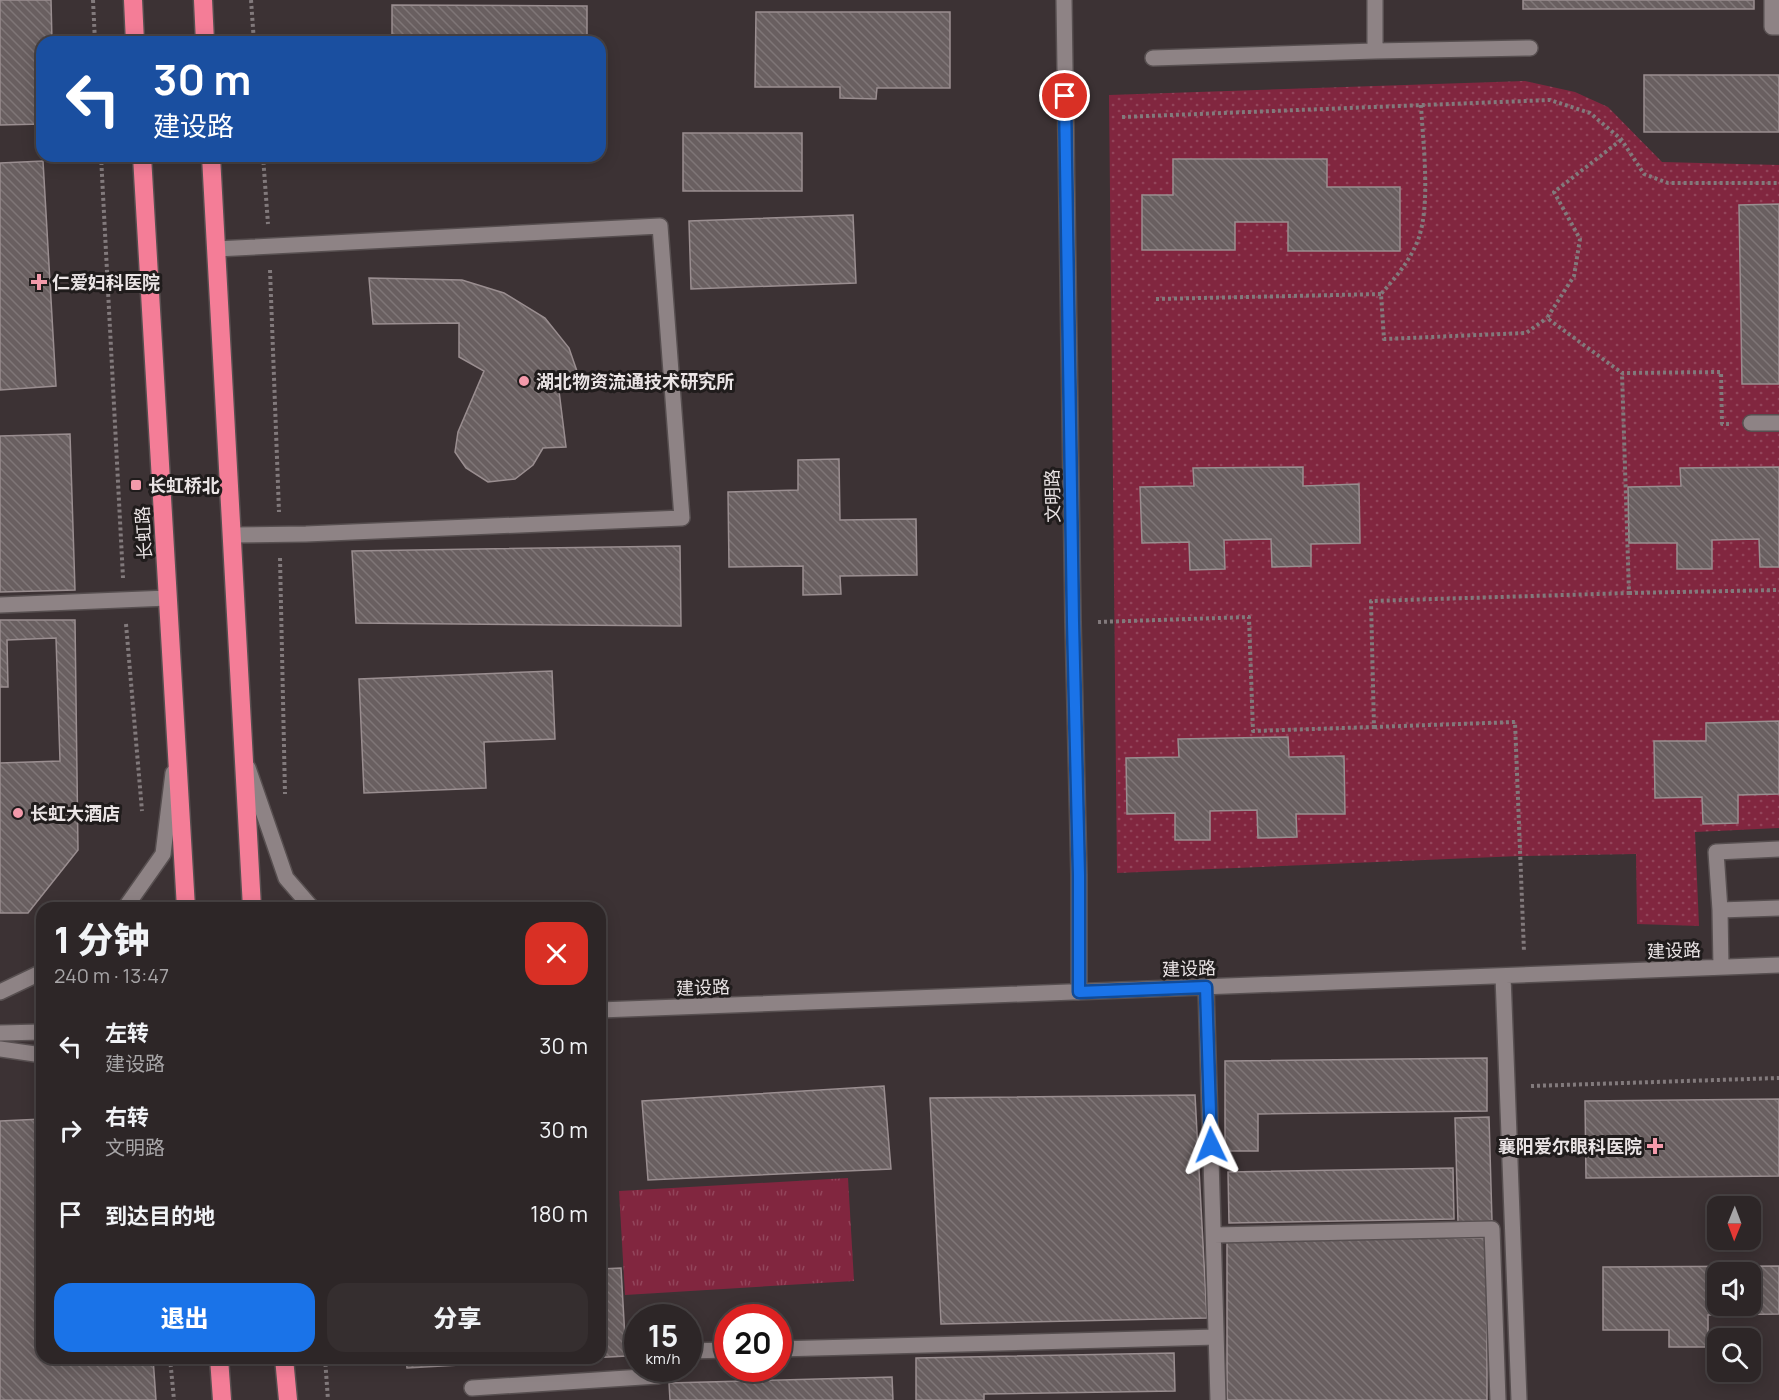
<!DOCTYPE html>
<html lang="zh">
<head>
<meta charset="utf-8">
<style>
  body { margin:0; font-family:Manrope,"Noto Sans SC",sans-serif; background:#352e2f; color:#f1f3f6; height:100vh; display:flex; flex-direction:column; font-size:22px; white-space:nowrap }
  * { box-sizing:border-box; margin:0 }
  p { font-size:20px; color:#a7a5a7 }
  .icon { flex:none; width:33px; height:33px; fill:none; stroke:currentColor; stroke-width:2; stroke-linecap:round; stroke-linejoin:round }
  .map { position:relative; flex:1; overflow:hidden }
  .drawer { position:absolute; left:36px; top:902px; width:570px; height:462px; display:flex; flex-direction:column; background:#2d2627; border-radius:18px; box-shadow:0 3px 15px #0003,0 0 0 2px #484344 }
  .drawer>* { flex:none }
  .hud { position:absolute; left:36px; top:36px; width:570px; height:126px; border-radius:18px; box-shadow:0 3px 15px #0003,0 0 0 2px #484344; background:#1a4fa0; color:#fff; overflow:hidden }
  .needle { width:39px; rotate:181deg }
  .tools { position:absolute; left:1707px; top:1196px; display:grid; gap:12px }
  .tools a { display:grid; place-items:center; width:54px; height:54px; border-radius:12px; background:#2d2627; box-shadow:0 3px 15px #0003,0 0 0 2px #484344; font-size:30px }
  .speed { position:absolute; left:624px; top:1304px; display:flex; gap:12px; font-size:30px; font-weight:700; text-align:center }
  .speed>* { display:grid; place-content:center; width:78px; height:78px; border-radius:50%; background:#2d2627; box-shadow:0 3px 15px #0003,0 0 0 2px #484344; line-height:1 }
  .speed small { font-size:15px; font-weight:400 }
  .speed .limit { border:9px solid #d22; background:#fff; color:#111 }
  .pin { position:absolute; display:grid; place-items:center; width:51px; height:51px; color:#fff; margin:-26px; border:3px solid #fff; border-radius:50%; box-shadow:0 2px 6px #0007 }
  .me { position:absolute; width:66px; margin:-33px; rotate:358deg; stroke-linejoin:round; filter:drop-shadow(0 0 4px #0008) }
  .turn { display:flex; align-items:center; gap:21px; height:126px; padding:0 18px; font-size:27px }
  .turn .icon { width:78px; height:78px; stroke-width:2.5 }
  .turn b { display:block; font-size:42px; line-height:51px }
  .round { display:grid; place-items:center; flex:none; width:63px; height:63px; border-radius:18px; background:#352e2f }
  .head { display:flex; align-items:center; justify-content:space-between; height:102px; padding:0 18px }
  h1 { font-size:36px; font-weight:800; line-height:45px }
  .action { display:flex; gap:12px; margin-top:auto; padding:12px 18px }
  .action a { flex:1; height:69px; border-radius:18px; background:#1a73e8; color:#fff; font-size:24px; font-weight:800; line-height:69px; text-align:center }
  .action a+a { background:#352e2f; color:#f1f3f6 }
  ul { padding:0; list-style:none }
  li { display:flex; align-items:center; gap:18px; height:84px; padding:0 18px }
  li div { flex:1 }
  li b { display:block; font-size:22px }
  li em { font-style:normal }
  .map>svg:first-child { display:block }
  .grass { fill:url(#grass-dots) }
  .park { fill:url(#park-tufts) }
  .building { fill:url(#building-back-hatch); stroke:#9a8e90; stroke-width:1.5; fill-rule:evenodd }
  .lines { fill:none; stroke-linecap:round; stroke-linejoin:round }
  .minor-casing { stroke:#574f50; stroke-width:18 }
  .highway-casing { stroke:#574f50; stroke-width:21 }
  .path { stroke:#827a7c; stroke-width:4; stroke-dasharray:3 3; stroke-linecap:butt }
  .minor { stroke:#8e8385; stroke-width:15 }
  .highway { stroke:#f47d97; stroke-width:18 }
  .route-casing { stroke:#114b97; stroke-width:15 }
  .route { stroke:#1a73e8; stroke-width:10 }
  .poi-dot { fill:#f39aab; stroke:#201c1c; stroke-width:2 }
  .labels { text-anchor:middle; dominant-baseline:central; stroke-width:6; stroke-linejoin:round; paint-order:stroke }
  .poi-label { font-size:18px; font-weight:bold; fill:#eae4e5; stroke:#201c1c; text-anchor:start }
  .street-label { font-size:18px; fill:#eae4e5; stroke:#201c1c }
</style>
</head>
<body>
<div class="map">
<svg width="1779" height="1400" viewBox="0 0 1779 1400">
  <defs>
    <pattern id="grass-dots" width="8" height="8" patternUnits="userSpaceOnUse" patternTransform="scale(1.5)"><rect width="8" height="8" fill="#81263f"/><path d="M2 2h.1M6 6h.1" fill="none" stroke="#93455b" stroke-width="1.8" stroke-linecap="round"/></pattern>
    <pattern id="park-tufts" width="24" height="20" patternUnits="userSpaceOnUse" patternTransform="scale(1.5)"><rect width="24" height="20" fill="#81263f"/><path d="M3 7l-1-3M5 7V3M7 7l1-3M15 17l-1-3M17 17v-4M19 17l1-3" fill="none" stroke="#93455b"/></pattern>
    <pattern id="building-back-hatch" width="6" height="6" patternUnits="userSpaceOnUse" patternTransform="scale(1.5)"><rect width="6" height="6" fill="#695f60"/><path d="M-1 5l2 2M0 0l6 6M5-1l2 2" fill="none" stroke="#7f7677"/></pattern>
  </defs>
  <rect width="100%" height="100%" fill="#3c3234"/>
  <path class="grass" d="M1525 81 1575 92 1608 107 1662 162 1779 165V828L1695 832 1699 926 1637 924 1636 854 1520 856 1117 873 1109 95Z"/>
  <path class="park" d="M848 1178 854 1281 625 1295 619 1191Z"/>
  <path class="building" d="M0 0H51L52 42H42V124L0 125Z
    M1523 0H1754V9H1523Z
    M392 5 587 6V42H392Z
    M756 12H950V88H877L876 99 840 98V87H755Z
    M1644 75H1779V132H1644Z
    M683 133H802V191H683Z
    M1173 159H1327V187H1400V251H1288V222H1235V250H1142V195H1173Z
    M43 161 56 386 0 390V163Z
    M1779 204V384H1742L1739 205Z
    M853 215 856 283 691 289 689 221Z
    M369 278 462 280 504 293 545 318 569 348 580 380 558 383 566 447 543 448 533 465 515 479 488 482 466 468 455 452 458 432 484 371 459 357V323L373 324Z
    M70 434 75 590 0 592V436Z
    M839 459 840 520 916 519 917 575 840 576 841 594 803 595V566L729 567 728 492 798 490V460Z
    M1303 467V486L1359 484 1360 543 1311 544V566L1272 567 1271 539 1224 540 1225 569 1190 570 1189 542 1142 543 1140 487 1194 486 1193 468Z
    M1779 467V567H1760L1759 539 1712 540V569H1677V543H1629L1628 487 1681 486 1680 468Z
    M680 546 681 626 356 623 352 551Z
    M0 620H75L78 850 28 913H0Z
    M56 638 60 761 0 763V687H8L7 640Z
    M552 671 555 739 484 742 486 788 364 793 359 679Z
    M1779 721V794L1738 795V823L1703 824 1702 797 1655 798 1654 741H1706V723Z
    M1288 737 1289 757 1344 756 1345 814H1296L1297 837 1258 838 1257 810 1210 811V840H1175V813L1127 814 1126 758 1179 757 1178 739Z
    M1487 1058V1111L1258 1114V1151H1225V1061Z
    M884 1086 891 1169 648 1180 642 1101Z
    M1195 1095 1207 1318 941 1324 930 1098Z
    M1779 1099V1176L1586 1178 1585 1101Z
    M1489 1117 1492 1221 1458 1222 1455 1118Z
    M42 1119V1358H153L156 1400H0V1121Z
    M1453 1168 1454 1219 1229 1223 1228 1172Z
    M1227 1238H1487V1400H1227Z
    M1779 1266V1314L1708 1315V1347H1669V1330H1603V1267ZM1718 1272H1750V1305H1718Z
    M621 1268 626 1356 407 1368 406 1358H600V1269Z
    M1174 1353 1175 1391 984 1394V1400H916V1358Z
    M892 1377 893 1400H670L669 1383Z"/>
  <g class="lines">
    <g class="minor-casing">
      <path id="minor" d="M1064 0 1073 622 1079 875V992
        M1375 0V51L1530 48
        M1772 0V27H1779
        M1153 58 1375 51
        M216 249 660 226 682 518 306 534 232 535
        M1751 423H1779
        M0 605 168 598
        M248 768 286 878 312 908
        M125 908 163 854 173 773
        M1720 910 1779 908
        M1721 967 1720 910 1716 852 1779 849
        M1503 976 1519 1400
        M1206 987 1218 1400
        M0 992 42 972
        M600 1010 1779 965
        M0 1033 42 1032
        M0 1049 42 1055
        M1214 1235 1492 1229 1498 1400
        M778 1349 1216 1337
        M688 1351 728 1350
        M472 1388 658 1376 657 1368"/>
    </g>
    <g class="highway-casing">
      <path id="highway" d="M133 0 135 42
        M203 0 205 42
        M142 156 186 908
        M211 156 252 908
        M219 1358 222 1400
        M284 1358 288 1400"/>
    </g>
    <path class="path" d="M93 0 95 42
      M251 0 254 42
      M1421 105C1423 144 1431 205 1418 240 1410 261 1395 278 1381 294L1384 339 1526 333 1547 318
      M1122 117 1550 100 1590 113 1621 139 1644 174 1668 183H1779
      M1621 140 1554 192 1580 239 1574 276 1547 318 1622 373 1721 372 1722 424H1729
      M101 156 123 578
      M263 156 268 224
      M270 270 279 512
      M1156 299 1381 294
      M280 558 285 794
      M1629 593 1779 590
      M1098 622 1249 617 1253 731 1374 727 1371 601 1629 593 1622 373
      M126 624 142 811
      M1374 727 1515 722 1524 952
      M1531 1086 1779 1078
      M170 1358 174 1400
      M325 1358 328 1400"/>
    <use href="#minor" class="minor"/>
    <use href="#highway" class="highway"/>
  </g>
  <g class="lines">
    <g class="route-casing">
      <path id="route" d="M1065 96 1073 622 1079 875V992L1206 987 1211 1145"/>
    </g>
    <use href="#route" class="route"/>
  </g>
  <g class="poi-dot">
    <path d="M36 273h6v6h6v6h-6v6h-6v-6h-6v-6h6z"/>
    <circle cx="524" cy="381" r="6"/>
    <rect x="130" y="479" width="12" height="12" rx="3"/>
    <circle cx="18" cy="813" r="6"/>
    <path d="M1652 1137h6v6h6v6h-6v6h-6v-6h-6v-6h6z"/>
  </g>
  <g class="labels">
    <g class="poi-label">
      <text x="52" y="282">仁爱妇科医院</text>
      <text x="536" y="381">湖北物资流通技术研究所</text>
      <text x="148" y="485">长虹桥北</text>
      <text x="30" y="813">长虹大酒店</text>
      <text x="1642" y="1146" text-anchor="end">襄阳爱尔眼科医院</text>
    </g>
    <g class="street-label">
      <text transform="translate(1052 496) rotate(-91)">文明路</text>
      <text transform="translate(143 533) rotate(-93)">长虹路</text>
      <text transform="translate(1674 950) rotate(-2)">建设路</text>
      <text transform="translate(1189 968) rotate(-2)">建设路</text>
      <text transform="translate(703 987) rotate(-2)">建设路</text>
    </g>
  </g>
</svg>
<div class="tools">
<a><svg class="needle" viewBox="-14 -14 28 28"><path d="M0-13l5 13h-10z" fill="#e53935"/><path d="M0 13l5-13h-10z" fill="#a7a5a7"/></svg></a>
<a><svg class="icon" aria-label="sound" viewBox="0 0 24 24"><path d="M4 9h4l5-4v14l-5-4H4zM17 9q2 3 0 6"/></svg></a>
<a><svg class="icon" aria-label="search" viewBox="0 0 24 24"><circle cx="10" cy="10" r="6"/><path d="M15 15l6 6"/></svg></a>
</div>
<div class="speed"><div>15<small>km/h</small></div><div class="limit">20</div></div>
<div class="pin" style="left:1065px;top:96px;background:#d93025"><svg class="icon" aria-label="arrive" viewBox="0 0 24 24"><path d="M6 21V4h12l-3 4 3 4H6"/></svg></div>
<svg class="me" style="left:1211px;top:1145px" viewBox="-20 -20 40 40"><path d="M0-17L14 15 0 8-14 15z" fill="#1a73e8" stroke="#fff" stroke-width="4"/></svg>
<div class="hud">
<div class="turn"><svg class="icon" aria-label="left" viewBox="0 0 24 24"><path d="M17 20v-9H6M10 6l-5 5 5 5"/></svg><div><b>30 m</b>建设路</div></div>
</div>
<section class="drawer">
<div class="head"><div><h1>1 分钟</h1><p>240 m · 13:47</p></div><a class="round" style="background:#d93025;color:#fff"><svg class="icon" aria-label="close" viewBox="0 0 24 24"><path d="M6 6l12 12M18 6L6 18"/></svg></a></div>
<ul>
<li><svg class="icon" aria-label="left" viewBox="0 0 24 24"><path d="M17 20v-9H6M10 6l-5 5 5 5"/></svg><div><b>左转</b><p>建设路</p></div><em>30 m</em></li>
<li><svg class="icon" aria-label="right" viewBox="0 0 24 24"><path d="M7 20v-9h11M14 6l5 5-5 5"/></svg><div><b>右转</b><p>文明路</p></div><em>30 m</em></li>
<li><svg class="icon" aria-label="arrive" viewBox="0 0 24 24"><path d="M6 21V4h12l-3 4 3 4H6"/></svg><div><b>到达目的地</b></div><em>180 m</em></li>
</ul>
<div class="action"><a>退出</a><a>分享</a></div>
</section>
</div>
</body>
</html>
